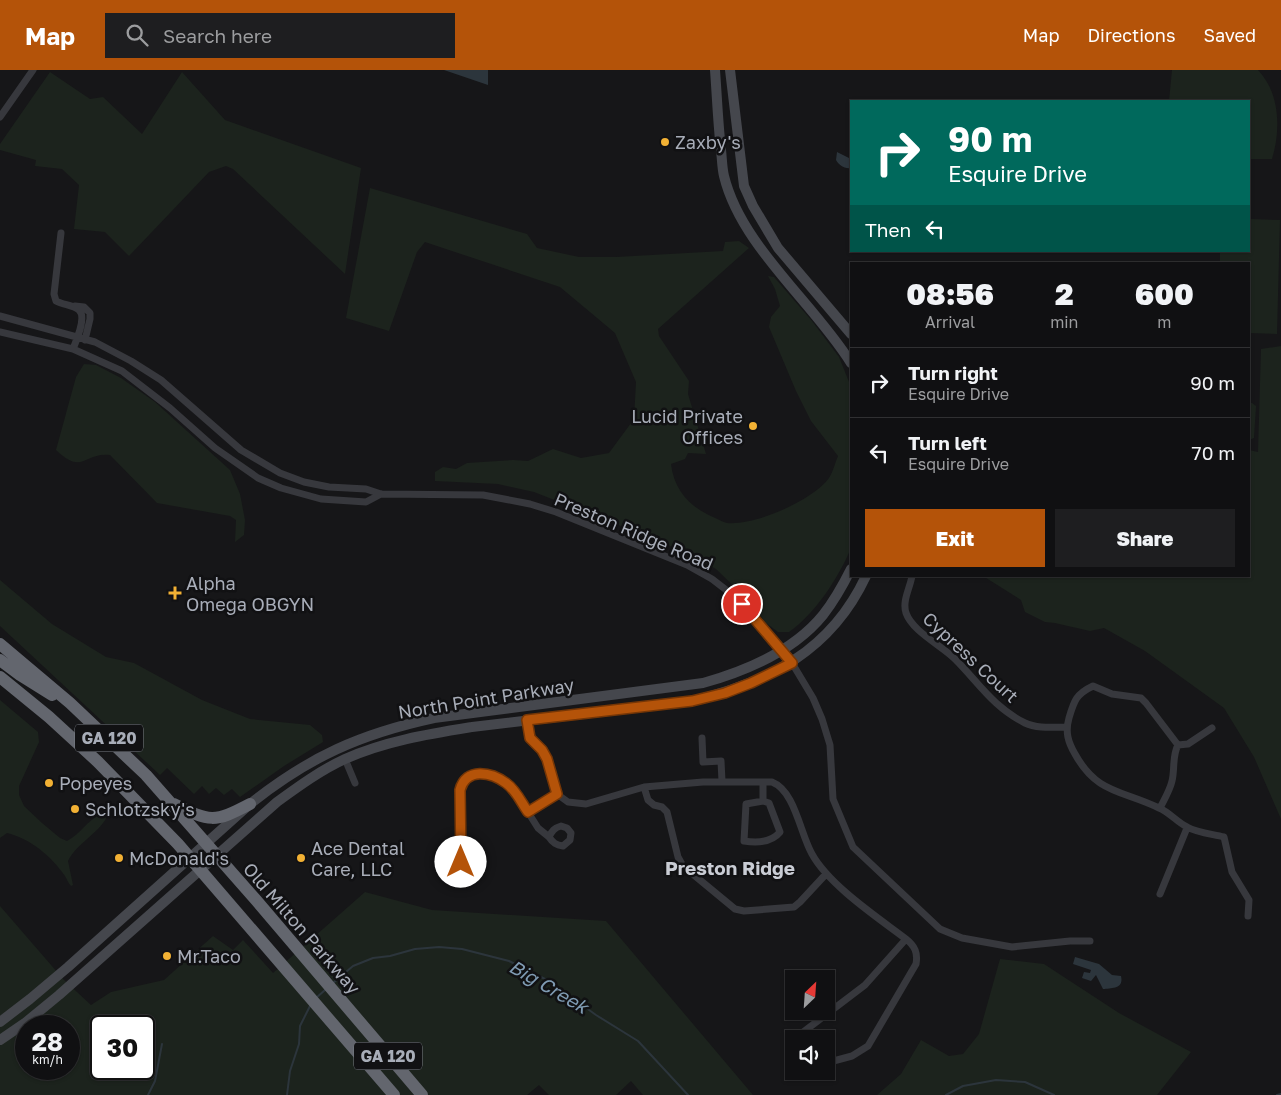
<!DOCTYPE html>
<html lang="en">
<head>
<meta charset="utf-8">
<style>
  body { margin:0; font-family:"Golos Text",sans-serif; background:#1e1e20; color:#f1f3f6; height:100vh; display:flex; flex-direction:column; font-size:19px; white-space:nowrap }
  * { box-sizing:border-box; margin:0 }
  p { font-size:16px; color:#9c9d9f }
  .icon { flex:none; width:28px; height:28px; fill:none; stroke:currentColor; stroke-width:2; stroke-linecap:round; stroke-linejoin:round }
  .map { position:relative; flex:1; overflow:hidden }
  .side { position:absolute; left:850px; top:192px; width:400px; height:315px; display:flex; flex-direction:column; background:#101012; border-radius:0px; box-shadow:0 1px 4px #0004,0 0 0 1px #303032 }
  .side>* { flex:none }
  .hud { position:absolute; left:850px; top:30px; width:400px; height:152px; border-radius:0px; box-shadow:0 1px 4px #0004,0 0 0 1px #303032; background:#00695c; color:#fff; overflow:hidden }
  .needle { width:32px; rotate:25deg }
  .fabs { position:absolute; left:785px; top:900px; display:grid; gap:10px }
  .fabs a { display:grid; place-items:center; width:50px; height:50px; border-radius:0px; background:#101012; box-shadow:0 1px 4px #0004,0 0 0 1px #303032; font-size:25px }
  .speed { position:absolute; left:15px; top:945px; display:flex; gap:10px; font-size:25px; font-weight:700; text-align:center }
  .speed>* { display:grid; place-content:center; width:65px; height:65px; border-radius:50%; background:#101012; box-shadow:0 1px 4px #0004,0 0 0 1px #303032; line-height:1 }
  .speed small { font-size:12px; font-weight:400 }
  .speed .limit { border:2px solid #111; border-radius:8px; background:#fff; color:#111 }
  .pin { position:absolute; display:grid; place-items:center; width:42px; height:42px; color:#fff; margin:-21px; border:2px solid #fff; border-radius:50%; box-shadow:0 1px 5px #0007 }
  .me { position:absolute; width:55px; margin:-28px; rotate:0deg; stroke-linejoin:round; filter:drop-shadow(0 0 4px #0008) }
  .turn { display:flex; align-items:center; gap:18px; height:105px; padding:0 15px; font-size:22px }
  .turn .icon { width:65px; height:65px; stroke-width:2.5 }
  .turn b { display:block; font-size:35px; line-height:42px }
  .then { display:flex; align-items:center; height:48px; padding:0 15px; background:#0003; gap:10px; font-size:19px }
  .eta { display:flex; justify-content:space-evenly; align-items:center; height:85px; text-align:center }
  .eta b { font-size:30px; font-weight:800; line-height:35px }
  .primary-button { display:flex; gap:10px; margin-top:auto; padding:10px 15px }
  .primary-button a { flex:1; height:58px; border-radius:0px; background:#b45309; color:#fff; font-size:20px; font-weight:800; line-height:58px; text-align:center }
  .primary-button a+a { background:#1e1e20; color:#f1f3f6 }
  ul { padding:0; list-style:none }
  li { display:flex; align-items:center; gap:15px; height:70px; padding:0 15px; border-top:1px solid #303032 }
  li div { flex:1 }
  li b { display:block; font-size:19px }
  li em { font-style:normal }
  header { display:flex; align-items:center; gap:30px; box-sizing:border-box; height:70px; padding:0 25px; background:#b45309; color:#fff }
  header strong { font-size:24px }
  nav { display:flex; gap:28px; margin-inline-start:auto; font-size:18px }
  .search { width:350px; height:45px; background:#1e1e20; display:flex; align-items:center; gap:12px; box-sizing:border-box; padding:0 18px; border-radius:0px; color:#9c9d9f; font-size:19px }
  .map>svg:first-child { display:block }
  .green { fill:#1c231d; fill-rule:evenodd }
  .water { fill:#2c353c }
  .lines { fill:none; stroke-linecap:round; stroke-linejoin:round }
  .stream { stroke:#2c353c; stroke-width:2 }
  .street { stroke:#37383d; stroke-width:7 }
  .secondary { stroke:#45474d; stroke-width:10 }
  .highway { stroke:#63666e; stroke-width:12 }
  .route-casing { stroke:#753606; stroke-width:12 }
  .route { stroke:#b45309; stroke-width:9 }
  .poi-dot { fill:#f2b134; stroke:#111113; stroke-width:2 }
  .labels { text-anchor:middle; dominant-baseline:central; stroke-width:5; stroke-linejoin:round; paint-order:stroke }
  .shield { fill:#111113; stroke:#7b7e86; stroke-width:1 }
  .shield-label { font-size:16px; font-weight:bold; fill:#a8adb8 }
  .poi-label { font-size:18px; fill:#a8adb8; stroke:#111113; text-anchor:start }
  .street-label { font-size:18px; fill:#a8adb8; stroke:#111113 }
  .neighbourhood-label { font-size:19px; font-weight:bold; fill:#c9ccd4; stroke:#111113 }
  .water-label { font-size:19px; font-style:italic; fill:#7f9bb3; stroke:#111113 }
</style>
</head>
<body>
<header>
<strong>Map</strong>
<div class="search"><svg class="icon" aria-label="search" viewBox="0 0 24 24"><circle cx="10" cy="10" r="6"/><path d="M15 15l6 6"/></svg>Search here</div>
<nav><a>Map</a><a>Directions</a><a>Saved</a></nav>
</header>
<div class="map">
<svg width="1281" height="1025" viewBox="0 0 1281 1025">
  <rect width="100%" height="100%" fill="#161618"/>
  <path class="green" d="M1172 0H1258C1280 23 1281 60 1272 89H1249V31H1169Z
    M50 2 90 29 103 27 142 64 182 2 225 50 361 98 345 204 233 99 226 96 209 102 129 186 105 162 74 159 79 115 62 99 35 96 36 90 0 80V74Z
    M370 118 527 164 537 178 579 187H616L723 181 725 172 739 171 749 178 658 259 659 266 689 311 688 324 706 384 688 383 685 389 671 394C674 420 690 437 713 447 718 449 723 452 727 453 755 456 813 430 829 408 833 402 835 393 838 386L811 351 796 321 769 257 771 247 780 236 775 219 768 206 774 207 812 251 839 287 851 317V478C839 507 815 544 789 562H778L766 553 748 530 716 499 694 487 657 470 534 422 498 414 435 411V402L443 397 456 399 467 393 513 390 528 391 553 379 581 388 609 383 634 349 636 312 615 263 560 217 425 172 417 182 389 261 346 248Z
    M1249 149 1280 150 1277 264 1249 263V194H1220V181H1249Z
    M1281 276V749L1254 687 1224 638 1145 581 1104 558 1090 561 1055 553 1045 552 1025 542 1021 530 983 506H1249V380L1258 382 1261 279Z
    M84 294 96 295 121 308 155 332 230 400 240 424 245 450 244 465 235 472 236 450 230 446 157 433 110 385C84 382 83 406 56 380L76 307Z
    M1249 333H1252L1256 336 1254 368 1249 370Z
    M0 510 52 554 106 587 134 593 202 630 250 649 310 655 322 665 323 672 284 696 240 727 232 719 224 725 216 718 209 724 202 716 194 724 167 698 160 705 0 556Z
    M0 630 38 662 39 672 19 716V725L24 736 42 753 60 768 67 771C81 764 86 751 101 744L107 747C97 765 77 773 68 791L73 815 71 816C68 813 67 809 65 806 51 786 31 769 7 763L0 768Z
    M365 822 432 840 606 851 753 1025H643L631 1011 616 1025H549L539 1015 527 1025H0V836L64 910 91 935 111 922 164 910 213 866 233 880 243 870 273 903ZM26 956H69V999H26ZM101 956H144V999H101Z
    M1000 889 1044 894 1119 943 1191 982 1157 1025H877L901 1004 921 970 949 986 963 984 979 964Z"/>
  <path class="water" d="M444 0H488V15Z
    M837 82 849 88 851 98C844 99 839 95 836 90Z
    M1075 887 1099 894 1112 905 1121 906C1124 919 1112 918 1103 919L1096 905 1091 911 1082 908 1084 902 1090 903 1091 900 1073 894Z"/>
  <g class="lines">
    <path class="stream" d="M333 913 353 896 373 888 390 886 415 879 439 877 462 879 509 891 549 911 596 945 638 971 688 1025
      M316 928 325 920
      M148 1025 155 1011 162 974
      M287 1025 290 1001 299 974 300 956 310 936
      M946 1025 963 1016 996 1010 1025 1012 1054 1025
      M1277 1025 1281 1024"/>
    <path class="street" d="M0 47 33 0
      M61 163 54 224 56 231C63 235 73 235 79 240 87 247 76 271 73 279
      M75 236 84 237 90 243V249L85 270
      M0 246 95 272 131 291 161 310 241 380 280 403 304 412 329 417 366 419 381 424 483 425 530 434 556 442 687 495 712 509 734 526 750 542 792 593 813 628 822 649 830 675 833 729 853 777 940 859 962 868 1012 877 1070 871H1090
      M0 262 73 279 122 301 170 338 215 378 258 408 281 418 321 429 366 432 381 424
      M912 506C910 518 902 531 906 543 913 562 941 575 955 589 979 613 993 637 1025 653 1037 659 1054 657 1067 657
      M527 650 530 668 542 680 547 689 557 724 568 732 586 734 644 717 703 712H772C795 721 800 763 812 784 829 815 877 847 906 869
      M1212 658 1188 674 1178 675 1146 633 1141 628 1112 624 1093 616C1076 624 1074 631 1069 648 1065 662 1068 672 1075 684 1097 724 1122 720 1159 738 1169 742 1177 752 1187 757 1198 763 1212 764 1224 767L1232 802 1249 830 1248 846
      M702 668 703 692 721 691 722 711
      M345 689 355 713
      M644 717 648 730 654 735 662 737 667 742 678 787 683 796 735 839 744 841 794 837 800 832 826 804
      M763 731 769 733 780 762C772 772 757 773 744 771L746 734Z
      M763 731V712
      M1160 738C1164 730 1170 720 1172 711 1175 699 1172 686 1178 675
      M528 742 557 724
      M561 756 567 758 571 763 570 770 563 776C556 775 553 773 549 767 552 761 554 758 561 756Z
      M461 792 460 720 464 711 472 705 479 703H485L505 713 514 720 538 758 549 767
      M1160 824 1187 758
      M794 969 865 915 906 869C915 876 918 883 916 894L868 976 852 986 826 993
      M794 969C787 974 788 985 794 991"/>
    <path class="secondary" d="M715 0C717 27 718 53 721 80 722 88 722 98 724 106 741 176 813 232 851 293
      M730 0 744 116 753 136 778 178 851 264
      M0 952 30 929 68 897 250 734C309 687 360 664 434 648L703 613C746 601 793 582 823 545 834 531 843 515 851 499
      M0 970 25 953 59 925 277 732C299 716 321 700 345 689 385 671 429 664 472 657L692 631C769 612 831 581 866 506"/>
    <path class="highway" d="M0 574 70 633 146 705 256 830 422 1025
      M0 590 20 605 52 625
      M0 607 49 647 98 692 178 774 394 1025
      M174 734C210 752 214 753 250 734"/>
  </g>
  <g class="lines">
    <g class="route-casing">
      <path id="route" d="M461 792 460 720C466 697 491 702 506 713 516 720 521 732 528 742L557 724 547 689 542 680 530 668 527 650 692 631 725 623 751 613 792 593 742 534"/>
    </g>
    <use href="#route" class="route"/>
  </g>
  <g class="poi-dot">
    <circle cx="665" cy="72" r="5"/>
    <circle cx="753" cy="356" r="5"/>
    <path d="M172.5 515.5h5v5h5v5h-5v5h-5v-5h-5v-5h5z"/>
    <circle cx="49" cy="713" r="5"/>
    <circle cx="75" cy="739" r="5"/>
    <circle cx="119" cy="788" r="5"/>
    <circle cx="301" cy="788" r="5"/>
    <circle cx="167" cy="886" r="5"/>
  </g>
  <g class="labels">
    <g class="shield">
      <rect x="75" y="654.5" width="68" height="27" rx="4"/>
      <rect x="354" y="972.5" width="68" height="27" rx="4"/>
    </g>
    <g class="shield-label">
      <text x="109" y="668">GA 120</text>
      <text x="388" y="986">GA 120</text>
    </g>
    <g class="poi-label">
      <text x="675" y="72">Zaxby's</text>
      <text x="743" y="346" text-anchor="end">Lucid Private<tspan x="743" dy="21">Offices</tspan></text>
      <text x="186" y="513">Alpha<tspan x="186" dy="21">Omega OBGYN</tspan></text>
      <text x="59" y="713">Popeyes</text>
      <text x="85" y="739">Schlotzsky's</text>
      <text x="311" y="778">Ace Dental<tspan x="311" dy="21">Care, LLC</tspan></text>
      <text x="129" y="788">McDonald's</text>
      <text x="177" y="886">Mr.Taco</text>
    </g>
    <g class="street-label">
      <text transform="translate(634 461) rotate(23)">Preston Ridge Road</text>
      <text transform="translate(971 587) rotate(43)">Cypress Court</text>
      <text transform="translate(486 628) rotate(-9)">North Point Parkway</text>
      <text transform="translate(302 858) rotate(49)">Old Milton Parkway</text>
    </g>
    <g class="neighbourhood-label">
      <text x="730" y="797">Preston Ridge</text>
    </g>
    <g class="water-label">
      <text transform="translate(549 916) rotate(30)">Big Creek</text>
    </g>
  </g>
</svg>
<div class="fabs">
<a><svg class="needle" viewBox="-14 -14 28 28"><path d="M0-13l5 13h-10z" fill="#e53935"/><path d="M0 13l5-13h-10z" fill="#9c9d9f"/></svg></a>
<a><svg class="icon" aria-label="sound" viewBox="0 0 24 24"><path d="M4 9h4l5-4v14l-5-4H4zM17 9q2 3 0 6"/></svg></a>
</div>
<div class="speed"><div>28<small>km/h</small></div><div class="limit">30</div></div>
<div class="pin" style="left:742px;top:534px;background:#d93025"><svg class="icon" aria-label="arrive" viewBox="0 0 24 24"><path d="M6 21V4h12l-3 4 3 4H6"/></svg></div>
<svg class="me" style="left:461px;top:792px" viewBox="-20 -20 40 40"><circle r="19" fill="#fff"/><path d="M0-13L10 11 0 6-10 11z" fill="#b45309"/></svg>
<div class="hud">
<div class="turn"><svg class="icon" aria-label="right" viewBox="0 0 24 24"><path d="M7 20v-9h11M14 6l5 5-5 5"/></svg><div><b>90 m</b>Esquire Drive</div></div>
<div class="then">Then<svg class="icon" aria-label="left" viewBox="0 0 24 24"><path d="M17 20v-9H6M10 6l-5 5 5 5"/></svg></div>
</div>
<section class="side">
<div class="eta">
<div><b>08:56</b><p>Arrival</p></div>
<div><b>2</b><p>min</p></div>
<div><b>600</b><p>m</p></div>
</div>
<ul>
<li><svg class="icon" aria-label="right" viewBox="0 0 24 24"><path d="M7 20v-9h11M14 6l5 5-5 5"/></svg><div><b>Turn right</b><p>Esquire Drive</p></div><em>90 m</em></li>
<li><svg class="icon" aria-label="left" viewBox="0 0 24 24"><path d="M17 20v-9H6M10 6l-5 5 5 5"/></svg><div><b>Turn left</b><p>Esquire Drive</p></div><em>70 m</em></li>
</ul>
<div class="primary-button"><a>Exit</a><a>Share</a></div>
</section>
</div>
</body>
</html>
